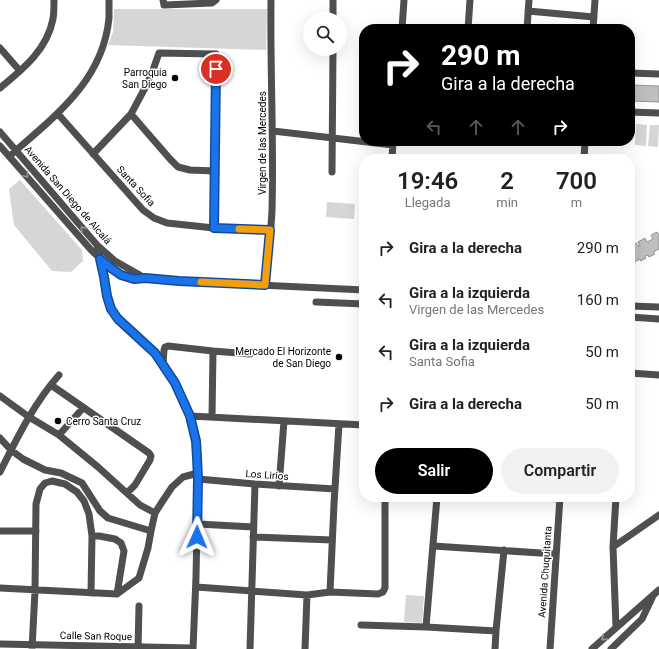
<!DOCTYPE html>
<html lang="es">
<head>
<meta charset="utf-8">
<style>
  body { margin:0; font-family:Roboto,sans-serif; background:#f2f2f2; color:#222; height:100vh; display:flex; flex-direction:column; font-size:15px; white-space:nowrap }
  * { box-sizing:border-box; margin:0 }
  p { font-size:13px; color:#767676 }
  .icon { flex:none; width:22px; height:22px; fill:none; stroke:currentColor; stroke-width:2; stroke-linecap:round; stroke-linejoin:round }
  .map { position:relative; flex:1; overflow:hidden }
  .details { position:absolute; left:359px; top:154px; width:276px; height:348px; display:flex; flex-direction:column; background:#fff; border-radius:16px; box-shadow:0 4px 16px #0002 }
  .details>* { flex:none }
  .top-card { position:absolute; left:359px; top:24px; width:276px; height:122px; border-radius:16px; box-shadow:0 4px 16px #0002; background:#000; color:#fff; overflow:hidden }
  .tools { position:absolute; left:303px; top:12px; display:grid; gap:8px }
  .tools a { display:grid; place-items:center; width:44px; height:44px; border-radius:50%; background:#fff; box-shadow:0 4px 16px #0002; font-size:20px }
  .pin { position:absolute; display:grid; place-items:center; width:34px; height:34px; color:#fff; margin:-17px; border:2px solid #fff; border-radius:50%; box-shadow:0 1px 4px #0007 }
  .me { position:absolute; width:44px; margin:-22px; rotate:1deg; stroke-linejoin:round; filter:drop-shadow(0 0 3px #0008) }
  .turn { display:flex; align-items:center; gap:14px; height:84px; padding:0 16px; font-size:18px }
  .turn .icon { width:52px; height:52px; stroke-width:2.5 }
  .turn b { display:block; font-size:28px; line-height:34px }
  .lanes { display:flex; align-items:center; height:38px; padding:0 16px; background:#0003; justify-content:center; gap:20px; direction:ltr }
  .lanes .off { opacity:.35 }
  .eta { display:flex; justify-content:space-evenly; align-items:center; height:68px; text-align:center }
  .eta b { font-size:24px; font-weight:600; line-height:28px }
  .action { display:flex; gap:8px; margin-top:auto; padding:8px 16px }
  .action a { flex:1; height:46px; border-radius:24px; background:#000; color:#fff; font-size:16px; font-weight:600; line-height:46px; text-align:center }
  .action a+a { background:#f2f2f2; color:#222 }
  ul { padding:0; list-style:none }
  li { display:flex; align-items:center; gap:12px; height:52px; padding:0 16px }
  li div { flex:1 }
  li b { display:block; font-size:15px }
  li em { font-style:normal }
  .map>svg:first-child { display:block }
  .green { fill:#d6d6d6 }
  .building { fill:#bfbfbf; stroke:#939393 }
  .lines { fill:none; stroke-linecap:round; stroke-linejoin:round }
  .minor { stroke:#4f4f4f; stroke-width:7 }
  .oneway { stroke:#959595 }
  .route-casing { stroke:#114b97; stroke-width:10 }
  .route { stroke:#1a73e8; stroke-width:7 }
  .slow { stroke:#f59e0b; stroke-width:7 }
  .poi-dot { fill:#000; stroke:#fff; stroke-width:1.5 }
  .labels { text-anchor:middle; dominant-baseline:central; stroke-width:3; stroke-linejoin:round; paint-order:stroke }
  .poi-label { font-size:10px; fill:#000; stroke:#fff; text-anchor:end }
  .street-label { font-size:10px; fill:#000; stroke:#fff }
</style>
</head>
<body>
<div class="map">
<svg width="659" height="649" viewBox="0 0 659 649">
  <rect width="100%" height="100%" fill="#fff"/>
  <path class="green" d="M114 9H267L266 50 108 45 113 32Z
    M636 124 647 125 646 146 635 145Z
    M650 125H659L658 147 648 146Z
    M20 180 82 250 83 261 71 272 52 271 14 225 9 189Z
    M327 202 355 204 354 219 326 217Z
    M406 595 424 596 422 623 404 622Z"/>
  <path class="building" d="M630 85 659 86V102L630 101Z
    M657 232 659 235V249L653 252 655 254 649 257 648 255 645 256 646 258 641 261 640 259 633 263 634 264 630 266V250L632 249 630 246 636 243 638 246H640L638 242 645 238 647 242 653 239 651 235Z"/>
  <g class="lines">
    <path class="minor" d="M163 0 164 5 212 3 216 0
      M528 11 594 17
      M333 19V0
      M402 29 404 0
      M468 29 470 0
      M527 29 529 0
      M593 29 595 0
      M0 48 20 71
      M630 73 659 74
      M0 88C23 69 47 50 53 19 54 13 54 6 54 0
      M630 112 659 113
      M58 114 143 210 154 218 167 223 214 228 270 230
      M131 114 170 159 178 167 190 170 215 171
      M273 131 393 145
      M0 132 97 245 115 261 145 278
      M0 146 92 251 111 268 121 275 134 279H145L179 281 364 290
      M12 154C55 116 103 81 109 18 109 12 109 6 109 0
      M93 154 131 114 138 101 146 86 153 70 159 53 216 54 214 228
      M392 159 393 141
      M584 159 585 141
      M332 172 333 49
      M97 245 104 277 107 296 111 309 118 319 155 353 163 364 175 383 191 416 197 441 198 479 196 577 193 649
      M265 285C267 260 271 235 272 210 274 140 270 70 271 0
      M316 302 364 304
      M630 306 659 307
      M630 317 659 319
      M163 364 164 350 165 347 168 346 213 351 250 354
      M630 373 659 375
      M51 385 149 453 151 456 150 460 135 485 127 493
      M0 396 29 417 59 435 98 467 140 505 155 513
      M191 416 364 425
      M212 417 213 351
      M59 435 83 408
      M0 438 11 450 23 459 45 470 61 473 82 483 100 511 108 518 151 531
      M0 472C17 438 34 403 59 375
      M198 479 255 484 335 489
      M279 486 284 421
      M530 497 560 499
      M616 497 613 547 616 627
      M198 524 253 527
      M0 531H36
      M253 537 332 540
      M433 546 556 554
      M613 547 659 515
      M196 587 307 595 330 592 378 594 383 592 385 588V497
      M0 588 117 594 139 578 148 548 151 531 155 513 162 502 172 487 183 477 198 473
      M330 592 334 504 339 424
      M91 593 92 536H99L115 539 121 543 124 551 117 594
      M361 625 426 627 496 631
      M426 627 437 497
      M0 644 193 648
      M32 649 35 591 36 504 40 489 45 483 52 481 65 484 77 492 84 501 89 514 92 536
      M138 649 139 606
      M250 649 255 484
      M305 649 307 595
      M495 649 496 631 504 550
      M550 649 560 497
      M592 649 659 590
      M611 649 642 619 652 598"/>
  </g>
  <defs><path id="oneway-chevron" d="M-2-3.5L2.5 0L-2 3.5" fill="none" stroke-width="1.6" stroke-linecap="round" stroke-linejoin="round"/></defs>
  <g class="oneway">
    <use href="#oneway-chevron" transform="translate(26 175) rotate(49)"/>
    <use href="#oneway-chevron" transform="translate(83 229) rotate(-131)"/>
    <use href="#oneway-chevron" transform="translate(604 638) rotate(138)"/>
  </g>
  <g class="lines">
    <g class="route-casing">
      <path id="route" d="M197 537 198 479 197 457 196 441 190 416 175 383 155 353 118 319 111 309 107 296 104 277 100 259 111 268 121 275 134 279 145 278 179 281 265 285 270 230 214 228 216 69"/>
    </g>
    <use href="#route" class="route"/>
    <path class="slow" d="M201 282 265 285 270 230 239 229"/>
  </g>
  <g class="poi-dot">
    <circle cx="175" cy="78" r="4"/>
    <circle cx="339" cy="357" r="4"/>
    <circle cx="58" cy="421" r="4"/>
  </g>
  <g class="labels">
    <g class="poi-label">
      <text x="167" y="72">Parroquia<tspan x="167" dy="12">San Diego</tspan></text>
      <text x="331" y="351">Mercado El Horizonte<tspan x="331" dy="12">de San Diego</tspan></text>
      <text x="66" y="421" text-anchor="start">Cerro Santa Cruz</text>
    </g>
    <g class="street-label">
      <text transform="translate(262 143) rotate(-90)">Virgen de las Mercedes</text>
      <text transform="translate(136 186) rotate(47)">Santa Sofia</text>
      <text transform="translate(68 195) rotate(49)">Avenida San Diego de Alcalá</text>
      <text transform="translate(267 475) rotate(4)">Los Lirios</text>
      <text transform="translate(545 572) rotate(-86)">Avenida Chuquitanta</text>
      <text transform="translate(96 636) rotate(1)">Calle San Roque</text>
    </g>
  </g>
</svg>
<div class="tools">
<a><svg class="icon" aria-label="search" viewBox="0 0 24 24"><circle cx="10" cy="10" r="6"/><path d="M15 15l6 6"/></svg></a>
</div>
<div class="pin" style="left:216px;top:69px;background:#d93025"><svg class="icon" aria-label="arrive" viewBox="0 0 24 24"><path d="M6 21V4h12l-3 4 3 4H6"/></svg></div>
<svg class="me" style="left:197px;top:537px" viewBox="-20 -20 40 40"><path d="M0-17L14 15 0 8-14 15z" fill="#1a73e8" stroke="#fff" stroke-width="4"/></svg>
<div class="top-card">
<div class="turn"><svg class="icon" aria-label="right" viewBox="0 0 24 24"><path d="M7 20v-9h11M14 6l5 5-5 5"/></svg><div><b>290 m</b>Gira a la derecha</div></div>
<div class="lanes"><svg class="icon off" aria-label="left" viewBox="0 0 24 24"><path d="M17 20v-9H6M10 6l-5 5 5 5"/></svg><svg class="icon off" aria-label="ahead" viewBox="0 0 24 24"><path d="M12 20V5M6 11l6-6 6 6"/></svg><svg class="icon off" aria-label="ahead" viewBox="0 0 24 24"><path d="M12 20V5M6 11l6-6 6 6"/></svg><svg class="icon" aria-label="right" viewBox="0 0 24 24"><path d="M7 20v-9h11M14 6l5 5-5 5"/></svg></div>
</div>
<section class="details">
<div class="eta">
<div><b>19:46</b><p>Llegada</p></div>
<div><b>2</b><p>min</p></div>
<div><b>700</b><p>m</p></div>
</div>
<ul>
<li><svg class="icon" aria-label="right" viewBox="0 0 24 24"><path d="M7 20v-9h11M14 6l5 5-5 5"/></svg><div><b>Gira a la derecha</b></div><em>290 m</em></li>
<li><svg class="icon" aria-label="left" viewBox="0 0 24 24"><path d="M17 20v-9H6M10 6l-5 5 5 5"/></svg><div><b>Gira a la izquierda</b><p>Virgen de las Mercedes</p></div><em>160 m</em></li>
<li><svg class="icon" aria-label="left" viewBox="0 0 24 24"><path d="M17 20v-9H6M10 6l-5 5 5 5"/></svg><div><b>Gira a la izquierda</b><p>Santa Sofia</p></div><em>50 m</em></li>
<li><svg class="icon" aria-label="right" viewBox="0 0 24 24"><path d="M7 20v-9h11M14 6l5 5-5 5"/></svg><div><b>Gira a la derecha</b></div><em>50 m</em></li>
</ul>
<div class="action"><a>Salir</a><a>Compartir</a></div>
</section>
</div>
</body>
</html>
